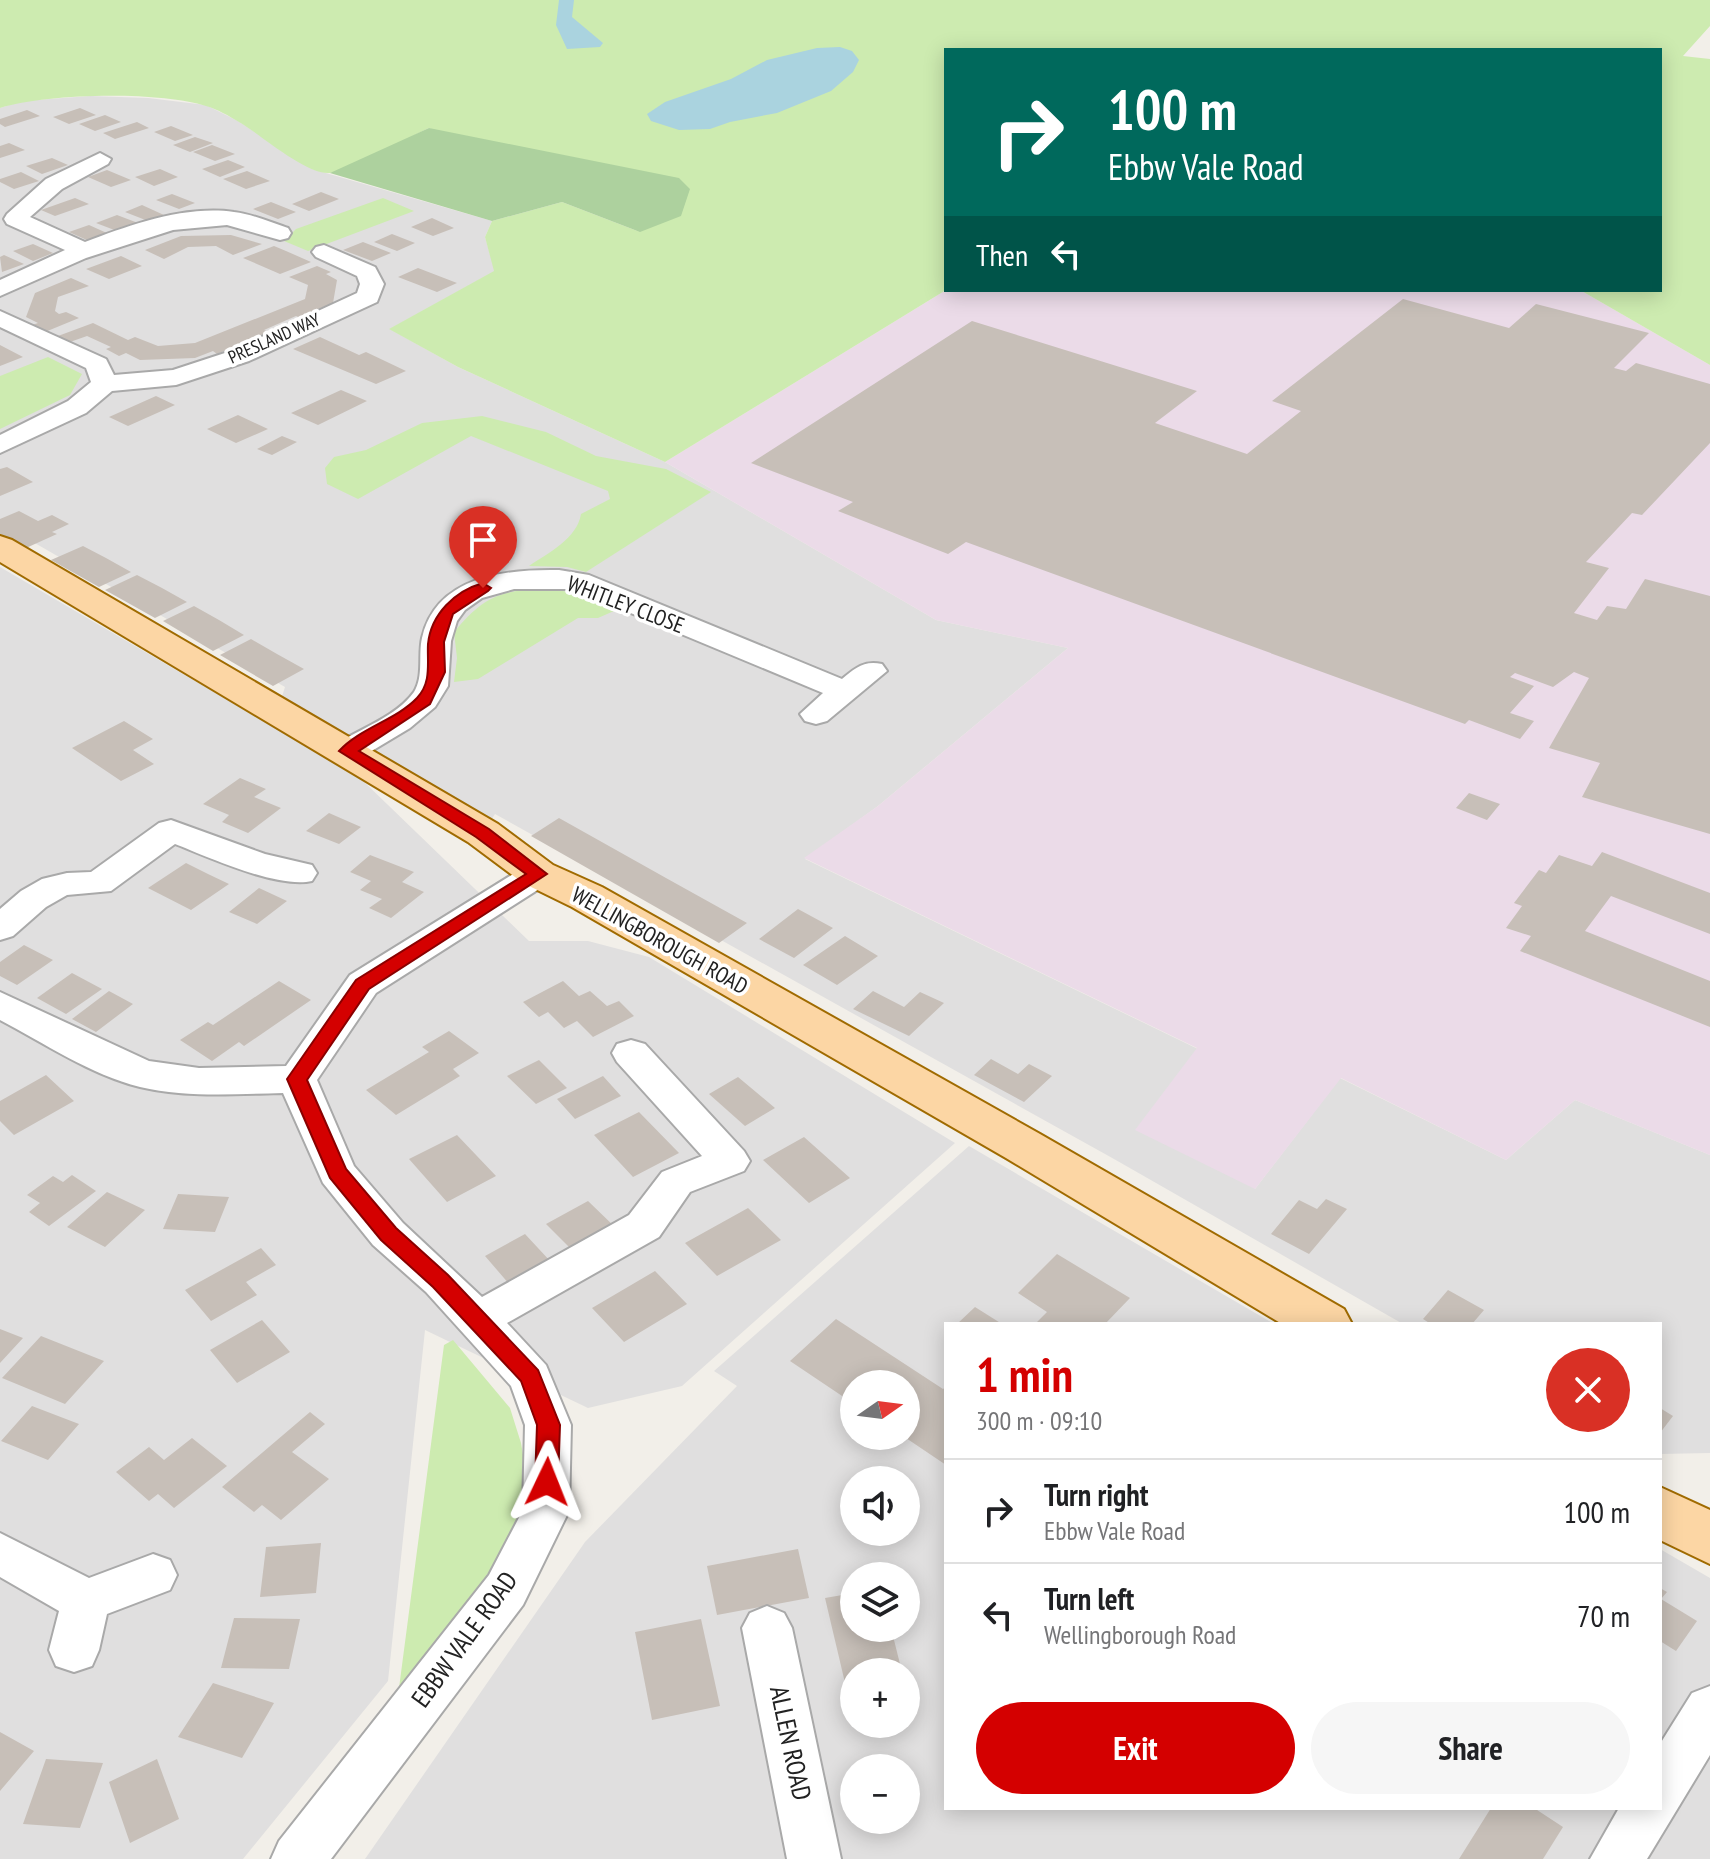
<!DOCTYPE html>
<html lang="en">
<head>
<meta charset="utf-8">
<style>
  body { margin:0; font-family:"PT Sans Narrow",sans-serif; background:#f6f6f6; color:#202124; height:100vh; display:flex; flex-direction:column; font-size:30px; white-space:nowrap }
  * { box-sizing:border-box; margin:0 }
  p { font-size:26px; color:#757577 }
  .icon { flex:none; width:44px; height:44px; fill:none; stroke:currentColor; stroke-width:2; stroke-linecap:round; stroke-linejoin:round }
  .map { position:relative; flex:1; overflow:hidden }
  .panel { position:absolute; left:944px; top:1322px; width:718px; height:488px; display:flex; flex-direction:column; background:#fff; border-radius:0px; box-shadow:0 4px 20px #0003 }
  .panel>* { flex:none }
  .banner { position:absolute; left:944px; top:48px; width:718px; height:244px; border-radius:0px; box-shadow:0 4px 20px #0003; background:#00695c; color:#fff; overflow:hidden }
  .needle { width:52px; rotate:76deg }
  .fabs { position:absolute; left:840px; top:1370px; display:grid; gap:16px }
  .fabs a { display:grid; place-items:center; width:80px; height:80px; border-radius:50%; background:#fff; box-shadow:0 4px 20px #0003; font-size:40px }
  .pin { position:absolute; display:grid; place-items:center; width:68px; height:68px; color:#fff; margin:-82px -34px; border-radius:50% 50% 50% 0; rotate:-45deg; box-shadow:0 0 8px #0007 }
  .pin .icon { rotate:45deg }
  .me { position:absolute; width:88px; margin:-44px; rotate:2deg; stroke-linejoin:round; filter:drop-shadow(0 0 6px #0008) }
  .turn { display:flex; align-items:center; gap:28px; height:168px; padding:0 32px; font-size:36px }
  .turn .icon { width:104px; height:104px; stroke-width:2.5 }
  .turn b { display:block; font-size:56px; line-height:68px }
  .then { display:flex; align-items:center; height:76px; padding:0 32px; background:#0003; gap:16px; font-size:30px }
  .round { display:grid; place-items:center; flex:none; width:84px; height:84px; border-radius:42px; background:#f6f6f6 }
  .summary { display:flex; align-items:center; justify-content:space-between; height:136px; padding:0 32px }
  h1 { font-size:48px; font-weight:800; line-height:60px; color:#d40000 }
  .cta { display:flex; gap:16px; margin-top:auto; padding:16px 32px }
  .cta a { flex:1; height:92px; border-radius:48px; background:#d40000; color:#fff; font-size:32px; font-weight:800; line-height:92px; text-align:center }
  .cta a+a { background:#f6f6f6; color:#202124 }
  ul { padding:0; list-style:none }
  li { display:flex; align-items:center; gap:24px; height:104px; padding:0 32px; border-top:2px solid #e0e0e0 }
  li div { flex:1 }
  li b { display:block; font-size:30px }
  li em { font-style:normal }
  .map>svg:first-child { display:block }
  .residential { fill:#e0dfdf; fill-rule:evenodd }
  .industrial { fill:#ebdbe8 }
  .grass { fill:#cdebb0 }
  .forest { fill:#add19e }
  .water { fill:#aad3df }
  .building { fill:#c7bfb8 }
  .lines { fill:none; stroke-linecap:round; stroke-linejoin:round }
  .minor-casing { stroke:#a9a9a9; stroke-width:4 }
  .major-casing { stroke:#a06b00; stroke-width:4 }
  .minor { fill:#fff; fill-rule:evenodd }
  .major { fill:#fcd6a4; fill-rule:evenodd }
  .route { fill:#d40000; stroke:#8a0000; stroke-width:2 }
  .labels { text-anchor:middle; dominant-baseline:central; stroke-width:7; stroke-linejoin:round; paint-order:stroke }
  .far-street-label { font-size:18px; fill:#222; stroke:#fff }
  .street-label { font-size:22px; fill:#222; stroke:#fff }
  .near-street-label { font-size:26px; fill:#222; stroke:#fff }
</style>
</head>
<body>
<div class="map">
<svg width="1710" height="1859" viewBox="0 0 1710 1859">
  <rect width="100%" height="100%" fill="#f2efe9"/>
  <path class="residential" d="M90 96 148 98 206 105 238 121 312 169 492 221 485 237 495 271 390 329 458 367 665 462 936 620 1068 648 878 806 805 859 1198 1049 1255 1189 1340 1078 1506 1160 1575 1100 1710 1155V1453L1660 1454V1324H1403L1114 1159 495 814 483 833 278 709 285 687 0 523V108L22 101Z
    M0 567 359 777 529 941H588L649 957 955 1143 682 1386 588 1408 425 1330 388 1681 243 1859H0Z
    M969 1146 1274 1324H946V1808H1660V1549L1710 1578V1859H365L585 1542 737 1386 714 1371ZM854 1384H906V1436H854ZM854 1480H906V1532H854ZM854 1576H906V1628H854ZM854 1672H906V1724H854ZM854 1768H906V1820H854Z"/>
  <path class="industrial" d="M946 290H1580L1710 365V1155L1575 1100 1506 1160 1341 1078 1255 1189 1135 1130 1197 1048 804 858 878 806 1068 648 936 620 665 462Z"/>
  <path class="grass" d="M0 0H1710V26L1683 56 1710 59V365L1580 290H1660V50H946V290L665 462 458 367 389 329 494 271 485 237 492 221 562 202 640 232 429 128C412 136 341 173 329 173 305 174 260 134 239 122 229 116 217 109 206 106 160 91 46 93 0 108Z
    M383 198 414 211 308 251 284 241 296 229Z
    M48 357 82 374 70 395 0 429V376Z
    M482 416 546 432 596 456 666 469 711 492 586 572 567 567 529 566C548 553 577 539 581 514L610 499 608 491 471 436 358 499 327 484 325 468 334 457 366 450 422 423Z
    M539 588 570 592 614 611 598 618H578L478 679 454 682 457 658 454 632C482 599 495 592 539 588Z
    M453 1340 510 1408 521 1443 528 1484 519 1536 396 1711 444 1345Z"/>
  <path class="forest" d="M429 128 679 178 690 189 681 216 640 232 562 202 492 221 330 173Z"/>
  <path class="water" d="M559 0H574L572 17 603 43 600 47 567 49 556 25Z
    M840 47 852 51 859 60 853 72 831 91 777 113 730 122 710 129 679 130 651 121 647 114 665 102 731 79 767 60 817 48Z"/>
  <path class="building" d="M80 108 96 115 69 124 53 117Z
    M27 110 40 116 5 127 0 124V119Z
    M105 115 121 122 95 131 79 124Z
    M137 122 149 128 115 139 103 133Z
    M171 126 193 135 175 141 154 132Z
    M195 137 213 143 190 152 173 145Z
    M9 143 25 150 0 158V146Z
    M212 145 235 154 215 161 193 152Z
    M52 158 68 165 42 174 26 166Z
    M228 160 245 167 220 177 202 169Z
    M160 169 178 177 154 186 135 177Z
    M107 170 131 180 111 187 88 177Z
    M247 171 270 181 246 189 223 179Z
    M21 172 39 181 14 189 0 182V179Z
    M321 192 339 199 309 211 292 204Z
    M172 194 195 203 179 209 156 200Z
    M75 198 89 204 55 216 41 210Z
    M271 202 296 212 278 219 253 209Z
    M142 205 164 215 148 221 125 212Z
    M117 215 138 223 117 231 96 223Z
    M432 218 454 228 433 236 411 227Z
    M89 225 109 234 89 241 69 232Z
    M392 234 415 243 397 251 374 242Z
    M231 235 262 244 233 255 216 246 188 247 164 259 145 250 181 236Z
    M363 242 391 253 372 261 343 250Z
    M33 244 53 253 33 261 13 251Z
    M274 246 286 251 311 262 280 274 243 258Z
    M4 255 24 264 2 272 0 257Z
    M121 256 142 266 109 279 86 269Z
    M317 266 331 272 326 274 337 280 333 303 315 310 320 313 303 319 296 316 264 330 269 332 217 354 213 351 195 358 140 360 126 353 119 356 106 349 111 347 87 336 70 342 58 336 93 323 128 340 135 337 158 346 195 343 305 299 308 285 289 277Z
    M418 268 457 283 437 292 398 277Z
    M71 278 89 286 58 297 55 311 59 314 66 312 79 318 45 332 32 325 38 323 26 317 35 293Z
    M1403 299 1509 328 1536 304 1649 333 1614 368 1626 371 1636 363 1710 384V443L1642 515 1632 513 1586 562 1609 568 1574 613 1597 620 1607 606 1626 609 1645 579 1710 596V834L1582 797 1600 763 1549 748 1589 678 1574 672 1553 687 1515 673 1510 677 1534 686 1510 713 1534 721 1520 739 1469 720 1465 724 966 542 948 554 838 511 853 502 751 463 972 321 1197 391 1155 423 1247 454 1301 411 1272 401Z
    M320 337 359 355 366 352 406 371 376 384 293 349Z
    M0 345 23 357 0 366Z
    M341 390 367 401 318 425 291 413Z
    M156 396 175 405 128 426 109 417Z
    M238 415 268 429 236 443 207 429Z
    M282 436 297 442 272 455 257 449Z
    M7 467 33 482 0 496V469Z
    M19 511 38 521 52 515 69 524 52 532 57 534 26 548 0 534V519Z
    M83 546 106 558 131 572 99 587 51 560Z
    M137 575 162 588 187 602 155 618 105 590Z
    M194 606 219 620 244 635 213 651 163 621Z
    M251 639 277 654 304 669 273 686 220 655Z
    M124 721 153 739 133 750 154 764 121 781 72 748Z
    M240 778 266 789 254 797 281 808 248 833 222 822 229 815 203 804Z
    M1469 793 1500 804 1487 820 1456 808Z
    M329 813 361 827 339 844 306 831Z
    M559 818 666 878 747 923 719 943 531 836Z
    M1602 852 1710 893V934L1611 896 1585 931 1710 981V1027L1520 951 1531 936 1506 928 1522 906 1514 903 1539 870 1546 873 1559 855 1592 866Z
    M370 855 414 872 402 882 424 892 391 918 369 908 382 899 360 890 371 881 350 872Z
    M186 863 208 874 229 884 191 910 148 888Z
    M259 888 287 901 257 924 229 912Z
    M798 909 833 928 794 958 759 939Z
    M845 936 878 956 837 985 803 965Z
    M24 945 53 960 17 985 0 976V962Z
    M72 973 102 989 66 1014 37 998Z
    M279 981 311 1000 244 1046 239 1042 212 1061 180 1040 208 1022 213 1025Z
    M563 981 579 996 590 991 607 1006 619 1001 634 1016 593 1037 577 1021 564 1028 548 1012 539 1017 523 1002Z
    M109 991 133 1004 96 1032 72 1019Z
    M873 991 904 1007 920 992 944 1003 909 1036 853 1009Z
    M449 1031 479 1053 453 1069 460 1076 396 1115 366 1090 429 1052 422 1047Z
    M991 1059 1018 1074 1029 1064 1052 1076 1024 1102 974 1075Z
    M539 1060 567 1088 536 1104 507 1076Z
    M46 1075 74 1101 14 1135 0 1121V1101Z
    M603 1076 621 1096 575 1119 557 1099Z
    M738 1077 775 1108 745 1126 709 1094Z
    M639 1112 679 1153 633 1177 594 1135Z
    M457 1135 496 1176 447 1202 409 1159Z
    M804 1137 850 1178 809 1203 763 1160Z
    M72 1175 96 1191 49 1226 29 1212 40 1203 27 1195 53 1176 63 1182Z
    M107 1192 145 1210 105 1247 67 1227Z
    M178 1194 229 1197 215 1232 163 1229Z
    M1326 1199 1347 1209 1309 1254 1271 1234 1299 1200 1317 1209Z
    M588 1201 617 1229 575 1253 546 1224Z
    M748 1208 781 1240 717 1276 685 1243Z
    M525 1234 551 1262 510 1285 485 1256Z
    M261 1248 276 1265 246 1282 257 1295 211 1321 185 1290Z
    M1057 1254 1130 1298 1105 1324H1035L1047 1312 1018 1293Z
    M655 1271 687 1304 624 1342 592 1308Z
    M1448 1290 1484 1310 1472 1324H1431L1423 1319Z
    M975 1307 1002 1324H957Z
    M836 1319 943 1389 946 1387V1465L903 1436H906V1384H854V1404L790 1361Z
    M262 1320 290 1352 237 1383 210 1350Z
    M0 1329 23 1338 0 1363Z
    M41 1336 104 1361 65 1404 2 1378Z
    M32 1406 79 1424 48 1460 1 1441Z
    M1660 1408 1673 1416 1660 1433Z
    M310 1412 325 1424 292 1452 329 1479 281 1520 262 1505 254 1512 222 1487Z
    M192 1438 227 1466 174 1508 158 1494 149 1501 116 1472 149 1447 164 1460Z
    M321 1543 316 1593 260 1597 266 1547Z
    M798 1549 809 1598 717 1615 707 1566Z
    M1660 1588 1667 1592 1661 1599 1697 1621 1676 1651 1660 1641Z
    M854 1593V1628H891L902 1672H854V1685L846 1687 825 1598Z
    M234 1618 300 1619 289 1669 221 1668Z
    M701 1619 720 1706 652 1720 635 1632Z
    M213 1683 274 1703 242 1758 178 1737Z
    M0 1732 34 1751 0 1791Z
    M46 1759 103 1763 80 1828 23 1824Z
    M157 1759 179 1819 130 1843 109 1782Z
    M1491 1808H1534L1563 1827 1543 1859H1459Z"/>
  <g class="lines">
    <g class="minor-casing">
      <path id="minor" d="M100 153 111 159 108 164 62 189 30 217 85 242C130 225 185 205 234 212 252 214 270 222 288 228L291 233 288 238 280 240 227 225 173 230 86 258 0 296V280L65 250 7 224 4 219 7 214 46 179Z
        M324 245 375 267 384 284 377 302 249 361 176 385 112 391 86 413 0 453V435L68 401 91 382 86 368 0 327V311L106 359 114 375 173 370 231 351 357 293 360 284 357 276 316 257 312 252 316 247Z
        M559 570 589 575 842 679C855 668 864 660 882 664L887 671 827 721 816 724 805 721 800 714 823 693 573 589H514L482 598 465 610 457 621 451 641 448 686 435 707 410 728 360 758 348 761 336 758 332 751 336 744C360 729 397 716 414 692 424 676 418 655 422 638 436 576 506 569 559 570Z
        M171 820 265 854 312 865 317 873 312 881C278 889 208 857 175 844L111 891 67 895 46 907 13 936 0 940V909L21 891 42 879 67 873 91 872 159 823Z
        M538 863 550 866 555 874 550 882 376 993 317 1080 354 1166 403 1223 482 1297 629 1215 662 1172 702 1156 617 1062 612 1053 617 1044 631 1040 645 1044 744 1151 750 1161 744 1171 690 1192 659 1237 507 1323 546 1365 571 1425 569 1511 523 1605 331 1859H271L279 1841 489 1575 523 1510 525 1425 511 1386 426 1292 373 1245 323 1183 283 1093C236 1094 187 1098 140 1087 91 1075 44 1043 0 1020V992L149 1061 199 1068 286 1066 350 975 526 866Z
        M0 1533 89 1578 153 1554 170 1560 177 1575 170 1590 107 1614 99 1650 92 1666 74 1672 56 1666 49 1650 59 1611 0 1577Z
        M767 1606 784 1613 792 1628 841 1859H787L742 1628 750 1613Z
        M1710 1686V1755L1647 1859H1590L1619 1808H1660V1744L1692 1693Z"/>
    </g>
    <g class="major-casing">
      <path id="major" d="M0 536 12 540 498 824 553 865 602 887 1040 1134 1344 1309 1352 1324H1282L1006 1158 572 907 523 883 468 842 0 562Z
        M1660 1487 1710 1510V1564L1660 1540Z"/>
    </g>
    <use href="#minor" class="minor"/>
    <use href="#major" class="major"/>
  </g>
  <path class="route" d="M483 583 491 588 488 591 453 614 444 642 445 672 430 704 359 751 489 829 547 874 369 989 307 1080 346 1169 396 1228 448 1275 538 1370 560 1425 558 1482 555 1489 547 1492 538 1489 535 1482 537 1425 521 1381 433 1287 381 1240 330 1178 287 1079 356 980 526 874 476 837 339 751C360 728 396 720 417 698 432 682 427 663 428 644 431 614 455 591 483 583Z"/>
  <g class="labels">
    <g class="far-street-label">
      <text transform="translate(274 338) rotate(-24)">PRESLAND WAY</text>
    </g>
    <g class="street-label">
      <text transform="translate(626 604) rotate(21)">WHITLEY CLOSE</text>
      <text transform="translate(660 940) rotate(29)">WELLINGBOROUGH ROAD</text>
    </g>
    <g class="near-street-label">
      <text transform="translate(464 1639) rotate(-54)">EBBW VALE ROAD</text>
      <text transform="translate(791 1743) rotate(78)">ALLEN ROAD</text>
    </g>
  </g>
</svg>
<div class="fabs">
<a><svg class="needle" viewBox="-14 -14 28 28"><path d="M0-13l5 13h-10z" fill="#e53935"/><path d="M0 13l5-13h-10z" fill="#757577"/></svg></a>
<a><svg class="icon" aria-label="sound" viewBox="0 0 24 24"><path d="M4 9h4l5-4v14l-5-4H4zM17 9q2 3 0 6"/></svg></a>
<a><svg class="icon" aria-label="layers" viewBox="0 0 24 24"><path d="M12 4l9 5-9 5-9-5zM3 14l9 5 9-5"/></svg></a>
<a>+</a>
<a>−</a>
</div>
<div class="pin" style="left:483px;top:588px;background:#d93025"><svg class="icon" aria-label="arrive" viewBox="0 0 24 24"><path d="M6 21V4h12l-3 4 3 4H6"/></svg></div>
<svg class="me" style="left:547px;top:1482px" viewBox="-20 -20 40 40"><path d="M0-17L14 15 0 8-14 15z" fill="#d40000" stroke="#fff" stroke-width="4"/></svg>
<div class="banner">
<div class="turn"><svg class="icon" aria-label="right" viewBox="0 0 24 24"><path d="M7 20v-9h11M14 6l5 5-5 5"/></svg><div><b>100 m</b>Ebbw Vale Road</div></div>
<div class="then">Then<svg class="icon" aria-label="left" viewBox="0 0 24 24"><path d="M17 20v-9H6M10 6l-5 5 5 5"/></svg></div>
</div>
<section class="panel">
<div class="summary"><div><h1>1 min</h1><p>300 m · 09:10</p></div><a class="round" style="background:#d93025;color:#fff"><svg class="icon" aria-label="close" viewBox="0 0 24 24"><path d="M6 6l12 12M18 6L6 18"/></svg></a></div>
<ul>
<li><svg class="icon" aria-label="right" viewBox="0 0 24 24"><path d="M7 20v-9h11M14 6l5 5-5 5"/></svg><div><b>Turn right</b><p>Ebbw Vale Road</p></div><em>100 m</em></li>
<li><svg class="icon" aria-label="left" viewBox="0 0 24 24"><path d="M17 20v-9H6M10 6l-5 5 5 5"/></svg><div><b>Turn left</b><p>Wellingborough Road</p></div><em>70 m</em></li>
</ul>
<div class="cta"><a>Exit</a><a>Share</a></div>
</section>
</div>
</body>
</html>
